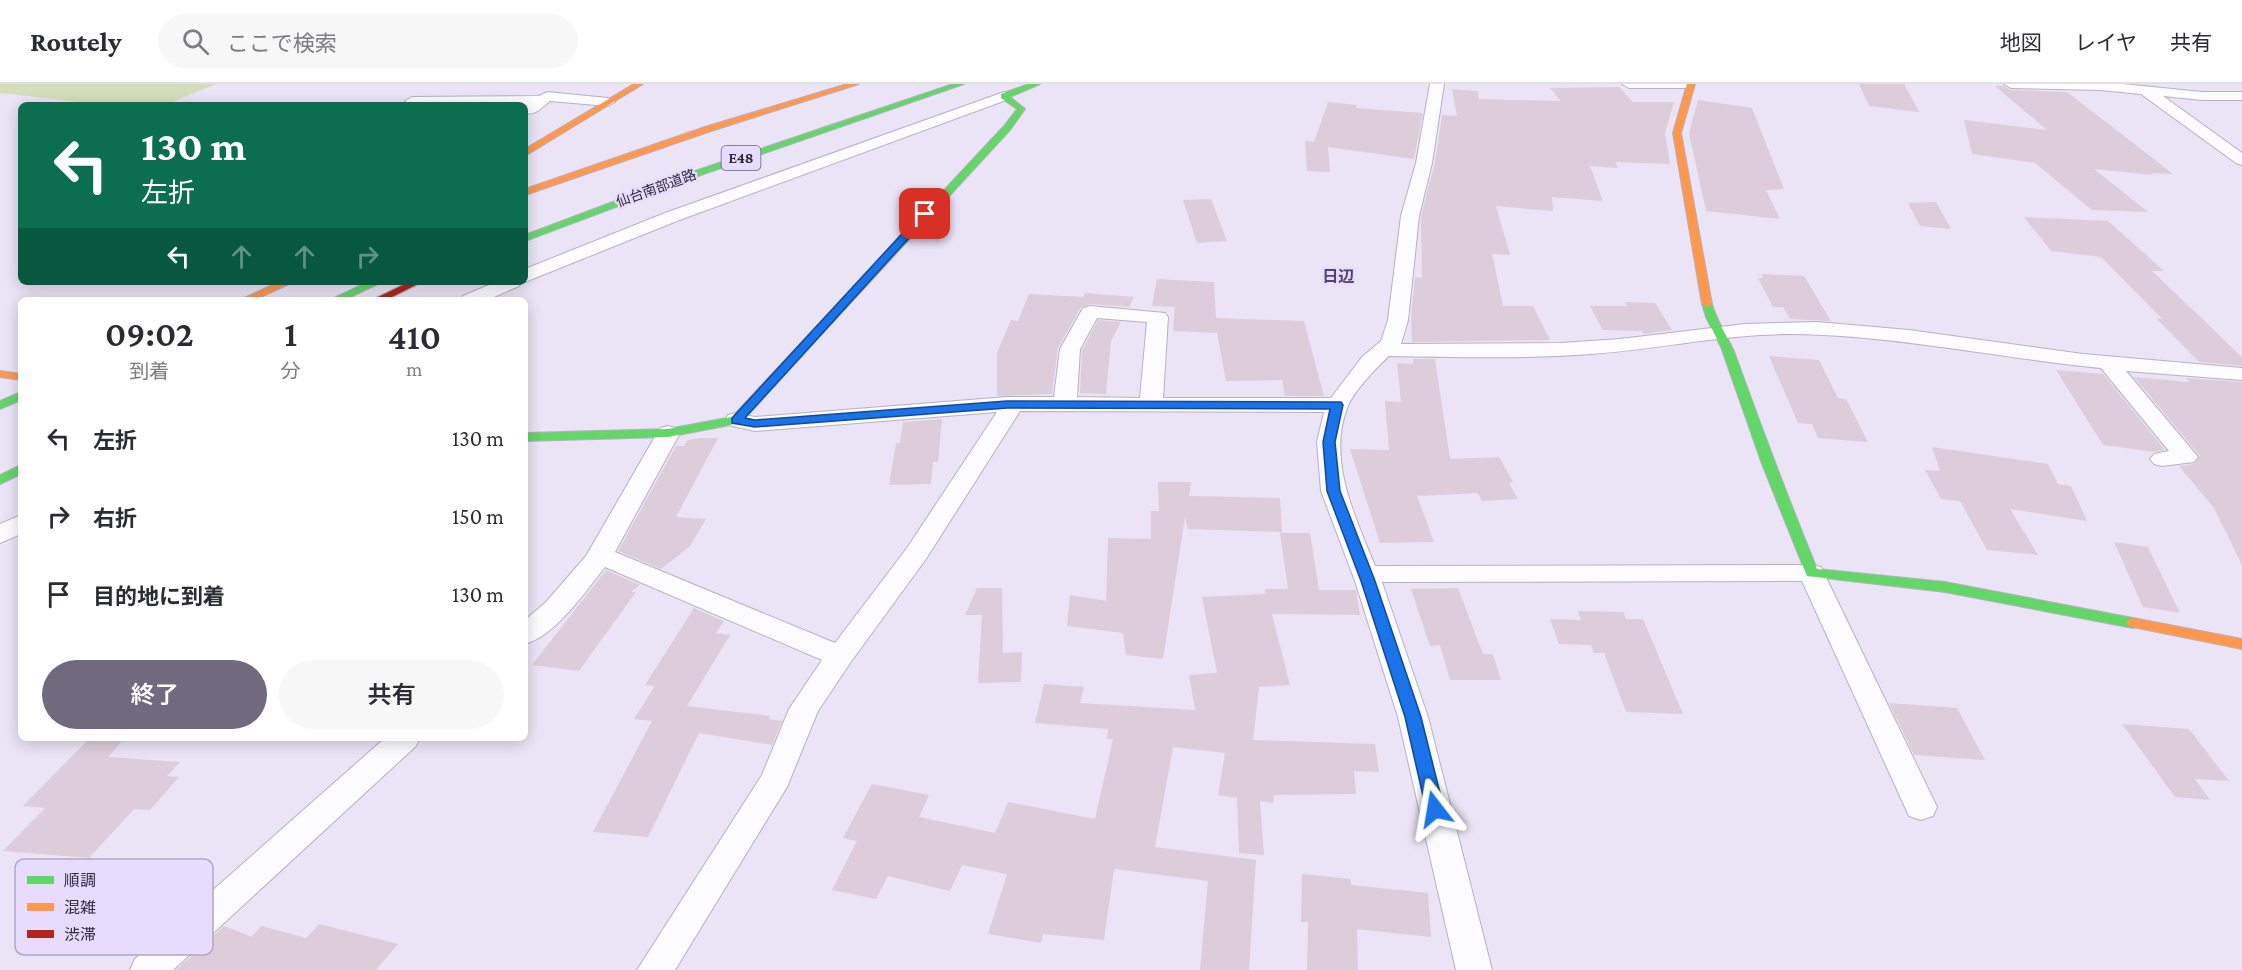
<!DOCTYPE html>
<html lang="ja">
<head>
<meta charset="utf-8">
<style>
  body { margin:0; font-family:"Crimson Pro","Noto Sans JP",serif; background:#f7f7f7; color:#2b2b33; height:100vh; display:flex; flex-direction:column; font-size:22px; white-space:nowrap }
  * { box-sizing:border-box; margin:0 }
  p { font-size:20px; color:#7c7c81 }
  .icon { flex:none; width:33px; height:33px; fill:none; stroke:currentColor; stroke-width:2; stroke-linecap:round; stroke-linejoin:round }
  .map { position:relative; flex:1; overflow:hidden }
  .sheet { position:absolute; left:18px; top:213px; width:510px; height:444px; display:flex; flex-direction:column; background:#fff; border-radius:9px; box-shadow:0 3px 15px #0003 }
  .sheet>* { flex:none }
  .top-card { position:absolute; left:18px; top:18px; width:510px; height:183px; border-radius:9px; box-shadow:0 3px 15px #0003; background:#0b6e4f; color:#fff; overflow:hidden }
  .pin { position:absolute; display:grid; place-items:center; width:51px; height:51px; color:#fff; margin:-26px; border-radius:12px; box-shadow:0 3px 9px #0006 }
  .me { position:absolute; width:66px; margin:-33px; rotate:346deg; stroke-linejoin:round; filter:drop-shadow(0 0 4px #0008) }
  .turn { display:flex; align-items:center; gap:21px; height:126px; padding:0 24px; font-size:27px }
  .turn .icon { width:78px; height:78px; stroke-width:2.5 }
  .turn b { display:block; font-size:42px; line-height:51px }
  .lanes { display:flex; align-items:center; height:57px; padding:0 24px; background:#0003; justify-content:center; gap:30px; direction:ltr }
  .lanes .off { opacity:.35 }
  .eta { display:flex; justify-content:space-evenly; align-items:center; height:102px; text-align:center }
  .eta b { font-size:36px; font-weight:600; line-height:42px }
  .button { display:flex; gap:12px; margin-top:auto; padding:12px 24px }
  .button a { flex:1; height:69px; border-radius:36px; background:#716a7e; color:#fff; font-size:24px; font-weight:600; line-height:69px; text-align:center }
  .button a+a { background:#f7f7f7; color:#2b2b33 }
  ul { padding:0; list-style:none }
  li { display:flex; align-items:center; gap:18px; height:78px; padding:0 24px }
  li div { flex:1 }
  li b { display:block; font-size:22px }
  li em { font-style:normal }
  header { display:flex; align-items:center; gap:36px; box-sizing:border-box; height:84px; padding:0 30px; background:#fff; border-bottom:2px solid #e1e1e2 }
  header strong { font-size:28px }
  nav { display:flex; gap:33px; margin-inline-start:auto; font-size:21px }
  .search { width:420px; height:54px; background:#f7f7f7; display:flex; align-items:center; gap:15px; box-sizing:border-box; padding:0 21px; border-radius:33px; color:#7c7c81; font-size:22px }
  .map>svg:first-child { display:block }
  .green { fill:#d5debc }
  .building { fill:#ddcdda }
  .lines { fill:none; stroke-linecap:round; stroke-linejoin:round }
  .street-casing { stroke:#b7b1c3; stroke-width:2 }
  .fast-casing { stroke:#b7b1c3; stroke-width:2 }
  .slow-casing { stroke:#b7b1c3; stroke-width:2 }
  .jam-casing { stroke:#b7b1c3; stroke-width:2 }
  .street { fill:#fcfbfe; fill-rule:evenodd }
  .fast { fill:#63d668; fill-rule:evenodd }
  .slow { fill:#ff974d; fill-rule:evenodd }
  .jam { fill:#b3261e; fill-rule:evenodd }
  .route { fill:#1a73e8; stroke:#114b97; stroke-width:1.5 }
  .labels { text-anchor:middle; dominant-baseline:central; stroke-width:4.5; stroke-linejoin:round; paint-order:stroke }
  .far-street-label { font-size:14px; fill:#30283e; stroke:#e8dcfe }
  .shield { fill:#e8dcfe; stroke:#675e78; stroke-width:1.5 }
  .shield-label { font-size:15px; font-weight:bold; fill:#30283e }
  .far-quarter-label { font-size:16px; font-weight:bold; fill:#53406f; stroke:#e8dcfe }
  .key { fill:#e8dcfe; stroke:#b1a6c4; stroke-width:1.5 }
  .key-label { font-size:16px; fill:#30283e }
</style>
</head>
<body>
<header>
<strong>Routely</strong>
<div class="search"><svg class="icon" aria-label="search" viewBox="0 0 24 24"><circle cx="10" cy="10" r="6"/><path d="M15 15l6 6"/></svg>ここで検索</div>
<nav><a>地図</a><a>レイヤ</a><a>共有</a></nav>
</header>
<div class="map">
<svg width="2242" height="886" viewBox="0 0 2242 886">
  <rect width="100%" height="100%" fill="#eae4f6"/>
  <path class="green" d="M0 0H216L165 21H107L0 9Z"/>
  <path class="building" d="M1859 0H1904L1919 28 1869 22Z
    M1995 2H2004L2011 6 2067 8 2173 90 2151 89 2153 91 2094 85 2148 128 2092 126 2035 79 1972 70 1964 36 2047 46Z
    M1619 3 1633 18H1674L1665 49 1670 80 1615 78 1618 84 1590 82 1603 117 1552 113 1553 127 1496 122 1510 171 1492 170 1503 222H1533L1550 256 1412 258 1411 233 1415 193 1422 194 1421 132 1435 78 1442 31 1457 32 1452 5 1478 7 1479 15 1561 17 1550 4Z
    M1698 16 1752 24 1784 105 1766 106 1780 135 1706 127 1689 49Z
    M1328 18 1357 21 1356 24 1423 29 1414 75 1328 63 1330 88 1307 87 1305 57 1314 58Z
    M1211 115 1227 157 1197 159 1183 116Z
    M1936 118 1951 145 1920 142 1908 119Z
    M2024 133 2108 137 2164 187H2152L2242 273V282L2199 278 2156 234 2162 235 2101 173 2051 167Z
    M1761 190 1804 192 1831 237 1790 235 1783 223H1773L1758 194H1763Z
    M1157 195 1214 198 1216 234 1304 237 1324 312H1285L1282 296 1226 297 1217 249 1173 247 1175 223 1152 222Z
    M1085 209 1134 213 1129 223 1090 220 1081 223 1058 264 1052 310 997 312V269L1011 236 1018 237 1029 210 1083 213Z
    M1625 218 1655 219 1672 246 1643 250 1642 247 1603 246 1590 222H1627Z
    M1098 236 1121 238 1111 257 1106 310 1080 309 1082 266Z
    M1769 272 1819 276 1838 314 1846 315 1868 358 1818 354 1812 340 1798 339Z
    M1413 275H1435L1450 375 1499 373 1513 398 1509 399 1518 415 1482 417 1478 409 1417 412 1434 458 1380 459 1350 365 1389 366 1385 317 1401 318 1397 279 1413 280Z
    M2056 286 2103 290 2165 366 2154 368 2103 361Z
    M2134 293 2189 298 2186 294 2242 298V481L2214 424 2179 382 2194 380 2200 372Z
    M942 335 938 378H933L931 400 889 401 896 359H900L903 338Z
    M700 354H718L676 433 706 435 689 463 661 485 618 467 676 362H684L688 356Z
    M1932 363 2048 380 2058 400 2071 402 2087 437 2010 425 2038 471 1987 466 1960 417 1941 415 1925 386 1940 387Z
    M1158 398H1191L1189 412 1280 414 1282 448 1188 445 1185 433 1163 575 1126 571 1123 549 1067 542 1070 511 1106 517 1108 454 1151 455V427H1159Z
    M1280 449H1310L1319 506H1356L1360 531 1272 530 1290 601 1259 603 1253 656 1375 660 1379 688 1354 687 1356 710 1274 711 1273 719 1260 717 1264 771 1239 769 1237 714 1218 711 1225 669 1173 663 1155 763 1256 776 1249 886H1200L1208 797 1114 785 1104 856 1043 850 1041 859 988 850 1007 790 962 781 950 807 888 792 876 815 832 806 857 757 843 754 872 700 929 711 919 733 995 749 1008 718 1095 735 1113 655H1107L1108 645 1035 639 1044 600 1084 603 1080 619 1195 626 1189 591 1217 589 1202 513 1265 510V505H1288Z
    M2114 458 2148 463 2180 529 2143 523Z
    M606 486 640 501 631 508H636L579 587 532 581Z
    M977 504H1002L1003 569 1022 568 1021 598 978 599 982 531H965Z
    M1458 504 1483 570H1493L1501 596H1450L1440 561 1430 562 1411 505Z
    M694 524 724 537 716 549 730 551 687 622 770 632 769 635 782 637 772 661 699 649 648 753 593 748 652 637 634 635 655 602 645 601Z
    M1578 527 1623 528 1626 535H1643L1683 630 1626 628 1604 569H1594L1591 561 1559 560 1550 535 1581 536Z
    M1889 619 1957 624 1985 676 1914 671Z
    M2122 640 2189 645 2229 697 2195 695 2210 716 2175 713Z
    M90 654H125L108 673 180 678 167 692 179 693 150 726 134 725 89 774 3 767 45 724 23 722Z
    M1302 790 1351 795V801L1428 809 1431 853 1357 845 1358 886H1307L1308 838H1301Z
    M319 840 398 860 376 886H176L224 842 252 853 261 842 306 854Z"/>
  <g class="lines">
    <g class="street-casing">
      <path id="street" d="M1430 0H1444L1432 79 1419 132 1408 236 1401 260 1561 259 1620 255 1745 240 1817 238 1909 246 2083 270 2242 284V296L2126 287 2198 373 2194 378 2162 382 2154 380 2150 375 2154 370 2169 367 2101 284C1998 274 1895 251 1791 250 1724 250 1658 265 1592 270 1525 275 1457 273 1389 272 1376 284 1354 307 1348 322 1326 375 1356 434 1375 482L1812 481 1821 483 1937 723 1933 732 1921 736 1909 732 1802 497 1382 498 1428 633 1492 886H1456L1398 633 1355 497 1321 407 1317 358 1324 328 1020 327 926 475 850 579 818 627 787 703 675 886H637L762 691 789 625 822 576 605 483C586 507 555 552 525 560V536L546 518 586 472 660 344 668 342 676 344 680 349 615 468 835 559 907 464 997 328 755 347 728 341 725 336 728 331 736 329 755 333 1007 313H1054L1060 265 1083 224 1090 222 1165 229 1168 233 1163 314H1331L1362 273 1381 257 1388 236 1401 132 1416 79ZM1097 234 1147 238 1140 314 1077 313 1080 265Z
        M1622 0H1695L1688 4H1629Z
        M2004 0H2123L2202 8H2242V16H2202L2163 12 2242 69V81L2236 79 2141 10 2100 6 2011 4Z
        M547 8 608 14 615 18 608 22 550 17C542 23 536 32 525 29V23L528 21H410L405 17 412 13 539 12Z
        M1004 8 1009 9 1011 12 1009 15 677 137 525 198V185L665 129Z
        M496 198H522L519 202 487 216H460L463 212Z
        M21 431V450L0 459V440Z
        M385 654H420L416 662 173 886H130L135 875Z"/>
    </g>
    <g class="fast-casing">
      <path id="fast" d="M953 0H964L701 91 525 157V151L695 87Z
        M1029 0H1040L1010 13 1025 25 1010 46 740 339 668 353 525 357V349L668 345 732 333 1004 42 1017 25 1001 14V10Z
        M368 198H382L344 216H330Z
        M1707 217 1712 220C1717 238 1728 253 1735 270 1761 342 1788 414 1817 485L1945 498 2133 534 2138 536 2140 539 2138 542 2133 544 1945 508 1807 492 1762 380 1721 263 1706 233 1702 220Z
        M21 308V316L0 325V317Z
        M21 381V390L0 400V391Z"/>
    </g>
    <g class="slow-casing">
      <path id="slow" d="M634 0H643L525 72V65Z
        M847 0H859L711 47 525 111V105L705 43Z
        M1687 0H1695L1681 49 1712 220 1707 223 1702 220 1673 49Z
        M279 198H293L254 216H240Z
        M0 287 21 290V296L0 293Z
        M2133 534 2242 555V565L2128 542 2126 539 2128 536Z"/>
    </g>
    <g class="jam-casing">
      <path id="jam" d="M409 198H422L386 216H372Z"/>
    </g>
    <use href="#street" class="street"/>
    <use href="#fast" class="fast"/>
    <use href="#slow" class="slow"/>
    <use href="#jam" class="jam"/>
  </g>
  <path class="route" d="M925 127 930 130 929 132 745 334 755 336 1007 317 1341 318 1343 321 1335 358 1340 407 1375 497 1421 633 1444 725 1441 730 1435 732 1429 730 1426 725 1405 633 1361 497 1327 407 1323 358 1330 325 1007 324 755 343 732 339V334L922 128Z"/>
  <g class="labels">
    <g class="far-street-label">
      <text transform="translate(656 104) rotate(-20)">仙台南部道路</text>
    </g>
    <rect class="shield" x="721.5" y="62" width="39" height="24" rx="4.5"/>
    <g class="shield-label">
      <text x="741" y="74">E48</text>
    </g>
    <g class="far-quarter-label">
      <text x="1338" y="192">日辺</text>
    </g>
  </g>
  <rect x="15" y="775" width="198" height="96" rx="9" class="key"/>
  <rect x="27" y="792" width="27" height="8" fill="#63d668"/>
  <rect x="27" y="819" width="27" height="8" fill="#ff974d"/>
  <rect x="27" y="846" width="27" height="8" fill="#b3261e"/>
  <g class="key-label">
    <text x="64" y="802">順調</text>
    <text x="64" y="829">混雑</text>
    <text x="64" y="856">渋滞</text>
  </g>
</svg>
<div class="pin" style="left:925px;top:130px;background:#d93025"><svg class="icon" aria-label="arrive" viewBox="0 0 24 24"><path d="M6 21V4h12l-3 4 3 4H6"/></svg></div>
<svg class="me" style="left:1435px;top:725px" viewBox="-20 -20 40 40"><path d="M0-17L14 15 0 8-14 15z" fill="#1a73e8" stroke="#fff" stroke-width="4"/></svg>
<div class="top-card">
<div class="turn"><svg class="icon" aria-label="left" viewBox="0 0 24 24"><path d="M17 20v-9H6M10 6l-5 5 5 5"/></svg><div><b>130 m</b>左折</div></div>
<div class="lanes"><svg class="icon" aria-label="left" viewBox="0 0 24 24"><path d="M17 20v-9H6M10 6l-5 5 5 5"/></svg><svg class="icon off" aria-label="ahead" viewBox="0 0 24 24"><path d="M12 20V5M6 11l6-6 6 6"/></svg><svg class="icon off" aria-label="ahead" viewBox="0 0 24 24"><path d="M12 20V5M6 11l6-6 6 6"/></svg><svg class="icon off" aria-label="right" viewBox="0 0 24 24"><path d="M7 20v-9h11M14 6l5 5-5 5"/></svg></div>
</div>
<section class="sheet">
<div class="eta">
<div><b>09:02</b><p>到着</p></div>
<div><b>1</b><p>分</p></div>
<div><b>410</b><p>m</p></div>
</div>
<ul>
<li><svg class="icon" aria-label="left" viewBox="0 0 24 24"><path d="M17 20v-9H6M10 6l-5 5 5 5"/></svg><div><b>左折</b></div><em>130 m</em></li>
<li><svg class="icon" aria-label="right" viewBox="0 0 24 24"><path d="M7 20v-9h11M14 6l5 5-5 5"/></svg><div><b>右折</b></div><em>150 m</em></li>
<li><svg class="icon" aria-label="arrive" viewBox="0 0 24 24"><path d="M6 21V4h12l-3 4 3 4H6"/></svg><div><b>目的地に到着</b></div><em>130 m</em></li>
</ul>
<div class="button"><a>終了</a><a>共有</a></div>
</section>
</div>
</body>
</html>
